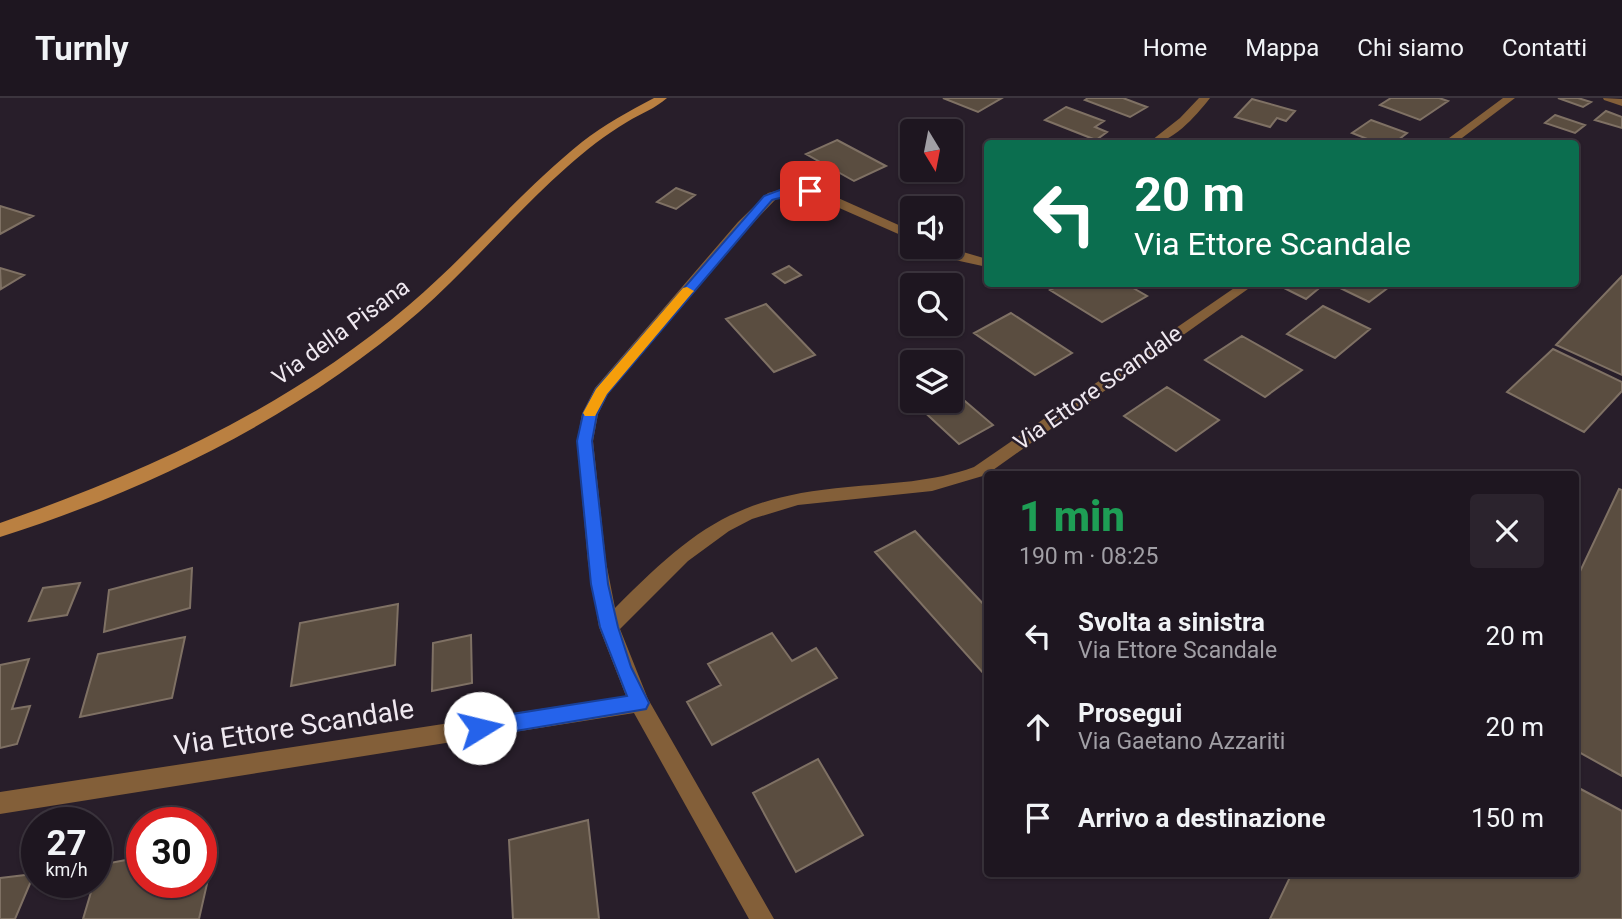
<!DOCTYPE html>
<html lang="it">
<head>
<meta charset="utf-8">
<style>
  body { margin:0; font-family:Roboto,sans-serif; background:#2b232d; color:#f1f3f6; height:100vh; display:flex; flex-direction:column; font-size:26px; white-space:nowrap }
  * { box-sizing:border-box; margin:0 }
  p { font-size:23px; color:#a19fa5 }
  .icon { flex:none; width:38px; height:38px; fill:none; stroke:currentColor; stroke-width:2; stroke-linecap:round; stroke-linejoin:round }
  .map { position:relative; flex:1; overflow:hidden }
  .details { position:absolute; left:984px; top:373px; width:595px; height:406px; display:flex; flex-direction:column; background:#1e1620; border-radius:7px; box-shadow:0 2px 5px #0004,0 0 0 2px #3c353e }
  .details>* { flex:none }
  .hud { position:absolute; left:984px; top:42px; width:595px; height:147px; border-radius:7px; box-shadow:0 2px 5px #0004,0 0 0 2px #3c353e; background:#0b6e4f; color:#fff; overflow:hidden }
  .needle { width:46px; rotate:170deg }
  .buttons { position:absolute; left:900px; top:21px; display:grid; gap:14px }
  .buttons a { display:grid; place-items:center; width:63px; height:63px; border-radius:7px; background:#1e1620; box-shadow:0 2px 5px #0004,0 0 0 2px #3c353e; font-size:35px }
  .speed { position:absolute; left:21px; top:709px; display:flex; gap:14px; font-size:35px; font-weight:700; text-align:center }
  .speed>* { display:grid; place-content:center; width:91px; height:91px; border-radius:50%; background:#1e1620; box-shadow:0 2px 5px #0004,0 0 0 2px #3c353e; line-height:1 }
  .speed small { font-size:18px; font-weight:400 }
  .speed .limit { border:10px solid #d22; background:#fff; color:#111 }
  .pin { position:absolute; display:grid; place-items:center; width:60px; height:60px; color:#fff; margin:-30px; border-radius:14px; box-shadow:0 4px 10px #0006 }
  .me { position:absolute; width:77px; margin:-38px; rotate:81deg; stroke-linejoin:round; filter:drop-shadow(0 0 5px #0008) }
  .turn { display:flex; align-items:center; gap:24px; height:147px; padding:0 35px; font-size:32px }
  .turn .icon { width:91px; height:91px; stroke-width:2.5 }
  .turn b { display:block; font-size:49px; line-height:60px }
  .round { display:grid; place-items:center; flex:none; width:74px; height:74px; border-radius:7px; background:#2b232d }
  .overview { display:flex; align-items:center; justify-content:space-between; height:119px; padding:0 35px }
  h1 { font-size:42px; font-weight:800; line-height:52px; color:#1e9e55 }
  ul { padding:0; list-style:none }
  li { display:flex; align-items:center; gap:21px; height:91px; padding:0 35px }
  li div { flex:1 }
  li b { display:block; font-size:26px }
  li em { font-style:normal }
  header { display:flex; align-items:center; gap:42px; box-sizing:border-box; height:98px; padding:0 35px; background:#1e1620; border-bottom:2px solid #3c353e }
  header strong { font-size:33px }
  nav { display:flex; gap:38px; margin-inline-start:auto; font-size:24px }
  .map>svg:first-child { display:block }
  .building { fill:#5a4d40; stroke:#7f7164; stroke-width:2 }
  .lines { fill:none; stroke-linecap:round; stroke-linejoin:round }
  .street { fill:#835f39; fill-rule:evenodd }
  .secondary { fill:#ba8041; fill-rule:evenodd }
  .route { fill:#2563eb; stroke:#184099; stroke-width:2 }
  .slow { fill:#f59e0b }
  .labels { text-anchor:middle; dominant-baseline:central; stroke-width:5; stroke-linejoin:round; paint-order:stroke }
  .street-label { font-size:23px; fill:#efe8f0; stroke:#281e2a }
  .near-street-label { font-size:28px; fill:#efe8f0; stroke:#281e2a }
</style>
</head>
<body>
<header>
<strong>Turnly</strong>
<nav><a>Home</a><a>Mappa</a><a>Chi siamo</a><a>Contatti</a></nav>
</header>
<div class="map">
<svg width="1622" height="821" viewBox="0 0 1622 821">
  <rect width="100%" height="100%" fill="#281e2a"/>
  <path class="building" d="M943 0H1002L978 14Z
    M1088 0H1123L1147 9 1130 19 1085 2Z
    M1391 0H1439L1448 3 1420 22 1380 7Z
    M1558 0H1578L1591 4 1583 9Z
    M1252 1 1295 13 1286 23 1277 20 1270 29 1235 19Z
    M1066 9 1104 23 1095 29 1107 34 1096 42 1045 22Z
    M1606 13 1622 19V30L1595 22Z
    M1555 17 1585 27 1575 35 1545 25Z
    M1371 22 1407 35 1393 46H1380L1352 35Z
    M837 42 886 68 854 83 806 56Z
    M676 90 695 97 676 111 657 104Z
    M0 108 33 118 0 136Z
    M789 168 801 177 785 185 773 176Z
    M0 170 24 177 1 191Z
    M1622 178V277L1556 247Z
    M1061 186H1126L1147 198 1102 224 1050 192Z
    M1280 186H1306L1318 191 1306 201 1278 187Z
    M1332 186H1382L1389 189 1369 204Z
    M766 206 815 257 774 274 726 221Z
    M1323 208 1370 231 1335 260 1287 236Z
    M1011 215 1072 255 1035 277 974 235Z
    M1242 238 1302 272 1265 299 1205 262Z
    M1553 251 1622 284V293L1584 334 1507 294Z
    M1167 289 1219 322 1176 353 1124 318Z
    M952 292 993 327 959 346 919 309 931 303H950Z
    M1619 391 1622 392V678L1575 652V484Z
    M915 433 987 510V574L984 576 875 454Z
    M192 470 190 510 104 534 109 492Z
    M80 485 67 517 29 523 43 490Z
    M398 506 395 567 291 588 300 525Z
    M772 535 792 563 816 550 837 580 712 647 687 604 721 587 708 566Z
    M471 537 472 585 432 593 433 545Z
    M185 539 172 600 80 619 98 556Z
    M29 561 12 611 30 608 17 646 0 650V567Z
    M818 661 863 737 796 774 753 695Z
    M1575 688 1622 713V821H1270L1292 775H1575Z
    M588 722 599 821H513L509 742Z
    M216 746 199 821H83L94 784H96L99 767 142 759V784H201V749Z
    M34 776 15 821H0V780Z"/>
  <g class="lines">
    <path class="street" d="M1199 0H1210C1195 19 1172 46 1147 46L1180 20Z
      M1503 0H1515L1454 46H1441Z
      M1603 0 1622 1V8L1604 2Z
      M792 89 818 91 912 133V142L812 98 792 97 776 101 748 130 608 296 598 316 593 343 606 464 615 510C694 431 734 399 848 389 891 385 933 384 974 369L1240 186H1255L986 377 932 393 798 407 752 421 729 433 688 463 620 531 648 601 774 821H749L634 615 0 716V694L626 598 599 529 588 464 577 343 582 316 595 290 738 124 768 95Z
      M928 149H946L987 161V169L955 162Z"/>
    <path class="secondary" d="M654 0H667C656 10 640 16 627 24 605 37 586 52 567 69 515 115 471 168 419 214 299 318 151 391 0 439V425C147 374 289 309 409 207 469 156 520 94 582 44 604 27 629 13 654 0Z"/>
  </g>
  <path class="route" d="M785 90H810L816 93C805 100 786 97 772 102L607 296 597 316 592 343 608 486 618 529 631 569 649 605 646 611 480 639 473 636 470 630 473 624 480 621 627 598 600 529 591 486 577 343 583 316 596 291 764 98Z"/>
  <path class="slow" d="M687 189 694 193 692 195 607 296 595 318H585L583 315 596 291 683 190Z"/>
  <g class="labels">
    <g class="street-label">
      <text transform="translate(341 234) rotate(-36)">Via della Pisana</text>
      <text transform="translate(1098 290) rotate(-35)">Via Ettore Scandale</text>
    </g>
    <g class="near-street-label">
      <text transform="translate(294 629) rotate(-9)">Via Ettore Scandale</text>
    </g>
  </g>
</svg>
<div class="buttons">
<a><svg class="needle" viewBox="-14 -14 28 28"><path d="M0-13l5 13h-10z" fill="#e53935"/><path d="M0 13l5-13h-10z" fill="#a19fa5"/></svg></a>
<a><svg class="icon" aria-label="sound" viewBox="0 0 24 24"><path d="M4 9h4l5-4v14l-5-4H4zM17 9q2 3 0 6"/></svg></a>
<a><svg class="icon" aria-label="search" viewBox="0 0 24 24"><circle cx="10" cy="10" r="6"/><path d="M15 15l6 6"/></svg></a>
<a><svg class="icon" aria-label="layers" viewBox="0 0 24 24"><path d="M12 4l9 5-9 5-9-5zM3 14l9 5 9-5"/></svg></a>
</div>
<div class="speed"><div>27<small>km/h</small></div><div class="limit">30</div></div>
<div class="pin" style="left:810px;top:93px;background:#d93025"><svg class="icon" aria-label="arrive" viewBox="0 0 24 24"><path d="M6 21V4h12l-3 4 3 4H6"/></svg></div>
<svg class="me" style="left:480px;top:630px" viewBox="-20 -20 40 40"><circle r="19" fill="#fff"/><path d="M0-13L10 11 0 6-10 11z" fill="#2563eb"/></svg>
<div class="hud">
<div class="turn"><svg class="icon" aria-label="left" viewBox="0 0 24 24"><path d="M17 20v-9H6M10 6l-5 5 5 5"/></svg><div><b>20 m</b>Via Ettore Scandale</div></div>
</div>
<section class="details">
<div class="overview"><div><h1>1 min</h1><p>190 m · 08:25</p></div><a class="round"><svg class="icon" aria-label="close" viewBox="0 0 24 24"><path d="M6 6l12 12M18 6L6 18"/></svg></a></div>
<ul>
<li><svg class="icon" aria-label="left" viewBox="0 0 24 24"><path d="M17 20v-9H6M10 6l-5 5 5 5"/></svg><div><b>Svolta a sinistra</b><p>Via Ettore Scandale</p></div><em>20 m</em></li>
<li><svg class="icon" aria-label="ahead" viewBox="0 0 24 24"><path d="M12 20V5M6 11l6-6 6 6"/></svg><div><b>Prosegui</b><p>Via Gaetano Azzariti</p></div><em>20 m</em></li>
<li><svg class="icon" aria-label="arrive" viewBox="0 0 24 24"><path d="M6 21V4h12l-3 4 3 4H6"/></svg><div><b>Arrivo a destinazione</b></div><em>150 m</em></li>
</ul>
</section>
</div>
</body>
</html>
